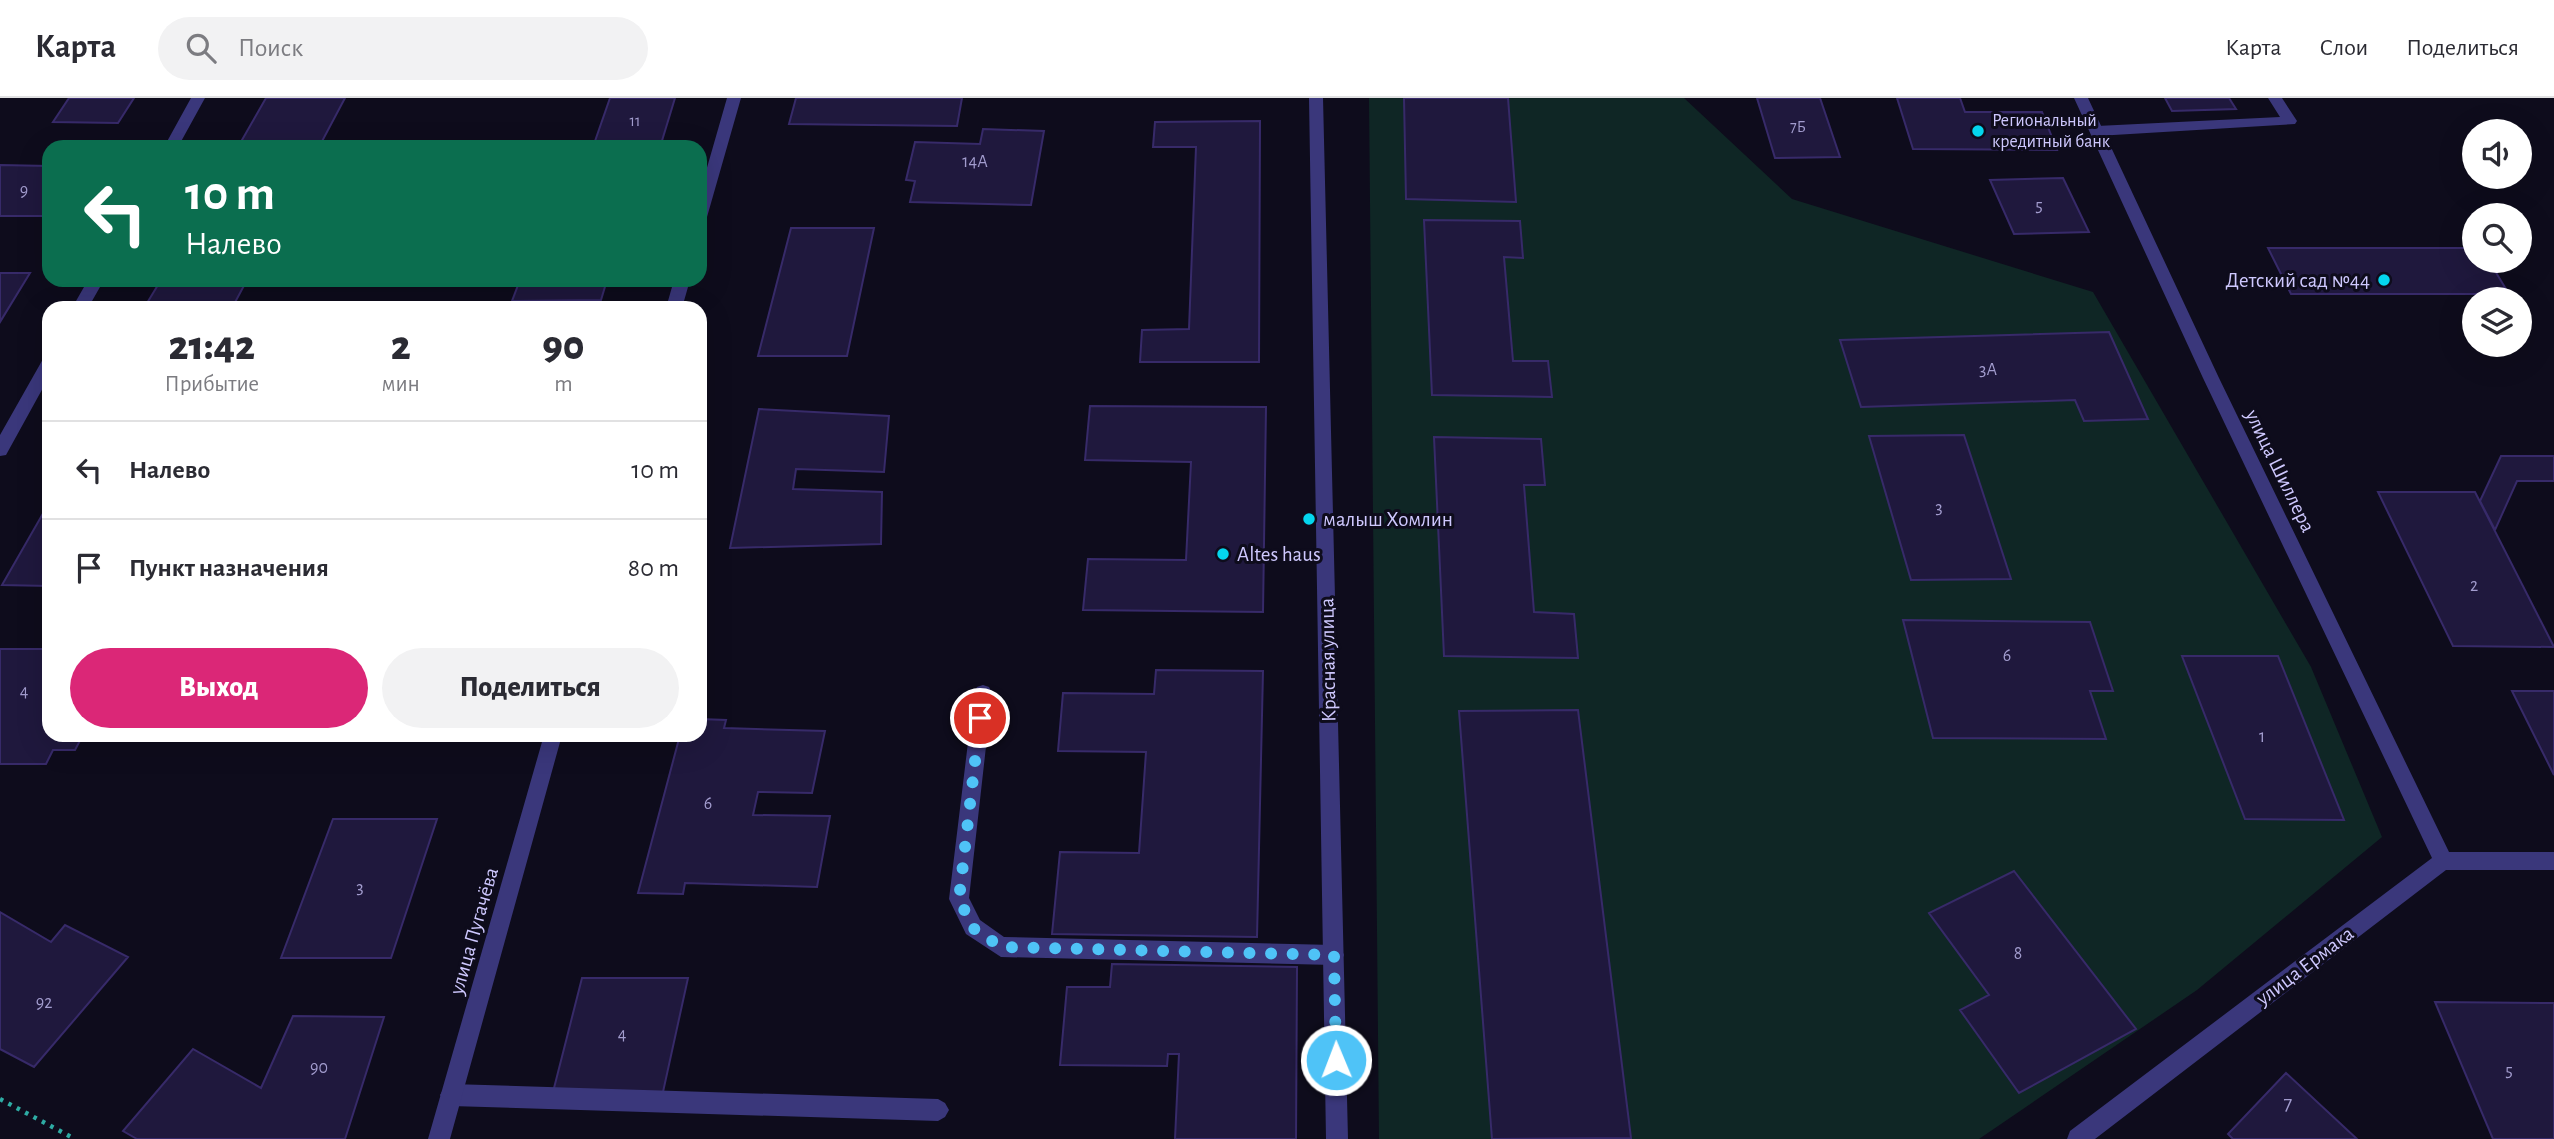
<!DOCTYPE html>
<html lang="ru">
<head>
<meta charset="utf-8">
<style>
  body { margin:0; font-family:"Alegreya Sans",sans-serif; background:#f2f2f3; color:#2b2b33; height:100vh; display:flex; flex-direction:column; font-size:26px; white-space:nowrap }
  * { box-sizing:border-box; margin:0 }
  p { font-size:23px; color:#7c7c81 }
  .icon { flex:none; width:38px; height:38px; fill:none; stroke:currentColor; stroke-width:2; stroke-linecap:round; stroke-linejoin:round }
  .map { position:relative; flex:1; overflow:hidden }
  .details { position:absolute; left:42px; top:203px; width:665px; height:441px; display:flex; flex-direction:column; background:#fff; border-radius:21px; box-shadow:0 7px 28px #0002 }
  .details>* { flex:none }
  .banner { position:absolute; left:42px; top:42px; width:665px; height:147px; border-radius:21px; box-shadow:0 7px 28px #0002; background:#0b6e4f; color:#fff; overflow:hidden }
  .fabs { position:absolute; left:2462px; top:21px; display:grid; gap:14px }
  .fabs a { display:grid; place-items:center; width:70px; height:70px; border-radius:50%; background:#fff; box-shadow:0 7px 28px #0002; font-size:35px }
  .pin { position:absolute; display:grid; place-items:center; width:60px; height:60px; color:#fff; margin:-30px; border:4px solid #fff; border-radius:50%; box-shadow:0 2px 7px #0007 }
  .me { position:absolute; width:77px; margin:-38px; rotate:359deg; stroke-linejoin:round; filter:drop-shadow(0 0 5px #0008) }
  .turn { display:flex; align-items:center; gap:24px; height:147px; padding:0 28px; font-size:32px }
  .turn .icon { width:91px; height:91px; stroke-width:2.5 }
  .turn b { display:block; font-size:49px; line-height:60px }
  .eta { display:flex; justify-content:space-evenly; align-items:center; height:119px; text-align:center }
  .eta b { font-size:42px; font-weight:800; line-height:49px }
  .primary-button { display:flex; gap:14px; margin-top:auto; padding:14px 28px }
  .primary-button a { flex:1; height:80px; border-radius:42px; background:#db2777; color:#fff; font-size:28px; font-weight:800; line-height:80px; text-align:center }
  .primary-button a+a { background:#f2f2f3; color:#2b2b33 }
  ul { padding:0; list-style:none }
  li { display:flex; align-items:center; gap:21px; height:98px; padding:0 28px; border-top:2px solid #e1e1e2 }
  li div { flex:1 }
  li b { display:block; font-size:26px }
  li em { font-style:normal }
  header { display:flex; align-items:center; gap:42px; box-sizing:border-box; height:98px; padding:0 35px; background:#fff; border-bottom:2px solid #e1e1e2 }
  header strong { font-size:33px }
  nav { display:flex; gap:38px; margin-inline-start:auto; font-size:24px }
  .search { width:490px; height:63px; background:#f2f2f3; display:flex; align-items:center; gap:18px; box-sizing:border-box; padding:0 24px; border-radius:38px; color:#7c7c81; font-size:26px }
  .map>svg:first-child { display:block }
  .green { fill:#0f2625 }
  .building { fill:#1f183d; stroke:#372a69; stroke-width:2 }
  .lines { fill:none; stroke-linecap:round; stroke-linejoin:round }
  .path { stroke:#2eaca4; stroke-width:4.5; stroke-dasharray:3.5 6; stroke-linecap:butt }
  .service { fill:#3a377b; fill-rule:evenodd }
  .minor { fill:#3a377b; fill-rule:evenodd }
  .tertiary { fill:#3a377b; fill-rule:evenodd }
  .route { stroke:#4fc3f7; stroke-width:12; stroke-dasharray:0 21.6 }
  .poi-dot { fill:#04d6ee; stroke:#0e0c1c; stroke-width:2.5 }
  .labels { text-anchor:middle; dominant-baseline:central; stroke-width:6; stroke-linejoin:round; paint-order:stroke }
  .far-number-label { font-size:16px; fill:#a29cce }
  .far-poi-label { font-size:18px; fill:#cec8fe; stroke:#0e0c1c; text-anchor:start }
  .number-label { font-size:18px; fill:#a29cce }
  .poi-label { font-size:21px; fill:#cec8fe; stroke:#0e0c1c; text-anchor:start }
  .street-label { font-size:21px; fill:#cec8fe; stroke:#0e0c1c }
  .near-number-label { font-size:21px; fill:#a29cce }
</style>
</head>
<body>
<header>
<strong>Карта</strong>
<div class="search"><svg class="icon" aria-label="search" viewBox="0 0 24 24"><circle cx="10" cy="10" r="6"/><path d="M15 15l6 6"/></svg>Поиск</div>
<nav><a>Карта</a><a>Слои</a><a>Поделиться</a></nav>
</header>
<div class="map">
<svg width="2554" height="1041" viewBox="0 0 2554 1041">
  <rect width="100%" height="100%" fill="#0e0c1c"/>
  <path class="green" d="M1369 0H1684L1792 101 2093 194 2311 569 2382 739 2197 892 1979 1041H1379Z"/>
  <path class="building" d="M69 0H134L118 25 53 24Z
    M266 0H345L319 49H238Z
    M610 0H675L661 46H594Z
    M796 0H962L957 28 789 26Z
    M1404 0H1508L1516 104 1406 101Z
    M1757 0H1820L1840 59 1775 60Z
    M1897 0H1960L1965 14H2042L2057 52 1913 51Z
    M2165 0H2229L2236 11 2172 13Z
    M1260 23 1259 264H1140L1142 232 1189 231 1196 49H1153L1155 24Z
    M983 31 1044 33 1031 107 910 104 915 83 906 82 915 44 980 46Z
    M0 67 49 68V118H0Z
    M2063 80 2089 134 2014 136 1990 82Z
    M1424 122 1520 123 1523 160 1504 159 1513 263H1548L1552 299 1432 297Z
    M791 130H874L847 258H758Z
    M2268 150H2474V163H2489L2509 196H2291Z
    M0 175H30L0 224Z
    M161 182H247L232 210H144Z
    M520 182H607L601 202 512 203Z
    M2109 234 2148 321 2084 323 2075 302 1861 309 1840 242Z
    M1090 308 1266 309 1263 514 1083 512 1088 461 1186 462 1191 364 1085 362Z
    M759 311 889 318 884 374 796 371 793 391 882 394 881 446 730 450Z
    M1964 337 2011 481 1911 482 1869 338Z
    M1434 339 1541 341 1545 387H1524L1534 514 1574 516 1578 560 1444 558Z
    M2501 358H2554V383H2517L2495 432 2480 403Z
    M2378 394H2475L2554 549 2453 548Z
    M49 405V488L2 487Z
    M1903 522 2090 524 2113 593H2090L2106 641 1933 640Z
    M0 551H49V637H83L75 652H53L46 666H0Z
    M2182 558H2278L2344 722 2245 721Z
    M1156 572 1263 573 1257 839 1052 836 1060 754 1139 755 1146 654 1058 653 1063 595 1154 596Z
    M2512 593H2554V677Z
    M1578 612 1631 1040 1492 1041 1459 613Z
    M700 621 726 622 724 630 825 633 812 695 758 694 753 717 830 718 817 789 685 785 683 796 638 795 680 637H700Z
    M333 721H437L391 860H281Z
    M2014 773 2136 931 2019 995 1960 912 1989 897 1929 815Z
    M0 814 51 844 65 827 128 859 34 969 0 951Z
    M1112 866 1297 869 1296 1041H1175L1179 956H1168L1167 968 1060 967 1067 889H1110Z
    M582 880H688L663 994H553Z
    M2435 904 2554 905V1041H2493Z
    M293 918 384 919 345 1041H137L123 1033 193 951 261 990Z
    M2286 975 2357 1041H2233L2228 1036Z"/>
  <g class="lines">
    <path class="path" d="M0 1001 75 1041"/>
    <path class="service" d="M2268 0H2282L2297 23 2295 26 2097 38 2090 33 2097 28 2280 19Z
      M983 587 989 589 992 595 969 800 980 822 1004 839 1334 847 1341 850 1344 857 1341 864 1334 867 1001 859 966 836 949 801 974 595 977 589Z
      M451 986 938 1001 945 1005 949 1012 945 1019 938 1023 451 1008 444 1004 440 997 444 990Z"/>
    <path class="minor" d="M1309 0H1323L1348 1041H1326Z
      M2074 0H2088L2219 280 2449 754H2554V772H2446L2095 1041H2067L2070 1033 2432 760 2203 280Z"/>
    <path class="tertiary" d="M191 0H205L178 49H164Z
      M727 0H741L707 119 700 124V94Z
      M88 182H104L88 210H72Z
      M674 182H690L682 210H666Z
      M49 259V279L6 357 0 358V337L43 261Z
      M544 637H562L450 1041H428Z"/>
  </g>
  <g class="lines">
    <path class="route" d="M980 620 959 801 973 830 1001 849 1334 857 1336 962"/>
  </g>
  <g class="poi-dot">
    <circle cx="1978" cy="33" r="7"/>
    <circle cx="2384" cy="182" r="7"/>
    <circle cx="1309" cy="421" r="7"/>
    <circle cx="1223" cy="456" r="7"/>
  </g>
  <g class="labels">
    <g class="far-number-label">
      <text x="635" y="23">11</text>
      <text x="1798" y="29">7Б</text>
    </g>
    <g class="far-poi-label">
      <text x="1992" y="23">Региональный<tspan x="1992" dy="21">кредитный банк</tspan></text>
    </g>
    <g class="number-label">
      <text x="975" y="64">14А</text>
      <text x="24" y="93">9</text>
      <text x="2039" y="108">5</text>
      <text x="1988" y="272">3А</text>
      <text x="1939" y="410">3</text>
      <text x="2474" y="488">2</text>
      <text x="2007" y="558">6</text>
      <text x="24" y="594">4</text>
      <text x="2262" y="639">1</text>
      <text x="708" y="706">6</text>
      <text x="360" y="790">3</text>
      <text x="2018" y="856">8</text>
      <text x="44" y="905">92</text>
      <text x="622" y="937">4</text>
      <text x="319" y="970">90</text>
      <text x="2509" y="973">5</text>
    </g>
    <g class="poi-label">
      <text x="2370" y="182" text-anchor="end">Детский сад №44</text>
      <text x="1323" y="421">малыш Хомлин</text>
      <text x="1237" y="456">Altes haus</text>
    </g>
    <g class="street-label">
      <text transform="translate(2280 373) rotate(64)">улица Шиллера</text>
      <text transform="translate(1328 562) rotate(-91)">Красная улица</text>
      <text transform="translate(474 833) rotate(-74)">улица Пугачёва</text>
      <text transform="translate(2305 868) rotate(-37)">улица Ермака</text>
    </g>
    <g class="near-number-label">
      <text x="2288" y="1005">7</text>
    </g>
  </g>
</svg>
<div class="fabs">
<a><svg class="icon" aria-label="sound" viewBox="0 0 24 24"><path d="M4 9h4l5-4v14l-5-4H4zM17 9q2 3 0 6"/></svg></a>
<a><svg class="icon" aria-label="search" viewBox="0 0 24 24"><circle cx="10" cy="10" r="6"/><path d="M15 15l6 6"/></svg></a>
<a><svg class="icon" aria-label="layers" viewBox="0 0 24 24"><path d="M12 4l9 5-9 5-9-5zM3 14l9 5 9-5"/></svg></a>
</div>
<div class="pin" style="left:980px;top:620px;background:#d93025"><svg class="icon" aria-label="arrive" viewBox="0 0 24 24"><path d="M6 21V4h12l-3 4 3 4H6"/></svg></div>
<svg class="me" style="left:1336px;top:962px" viewBox="-20 -20 40 40"><circle r="17" fill="#4fc3f7" stroke="#fff" stroke-width="3"/><path d="M0-11L8 9 0 5-8 9z" fill="#fff"/></svg>
<div class="banner">
<div class="turn"><svg class="icon" aria-label="left" viewBox="0 0 24 24"><path d="M17 20v-9H6M10 6l-5 5 5 5"/></svg><div><b>10 m</b>Налево</div></div>
</div>
<section class="details">
<div class="eta">
<div><b>21:42</b><p>Прибытие</p></div>
<div><b>2</b><p>мин</p></div>
<div><b>90</b><p>m</p></div>
</div>
<ul>
<li><svg class="icon" aria-label="left" viewBox="0 0 24 24"><path d="M17 20v-9H6M10 6l-5 5 5 5"/></svg><div><b>Налево</b></div><em>10 m</em></li>
<li><svg class="icon" aria-label="arrive" viewBox="0 0 24 24"><path d="M6 21V4h12l-3 4 3 4H6"/></svg><div><b>Пункт назначения</b></div><em>80 m</em></li>
</ul>
<div class="primary-button"><a>Выход</a><a>Поделиться</a></div>
</section>
</div>
</body>
</html>
